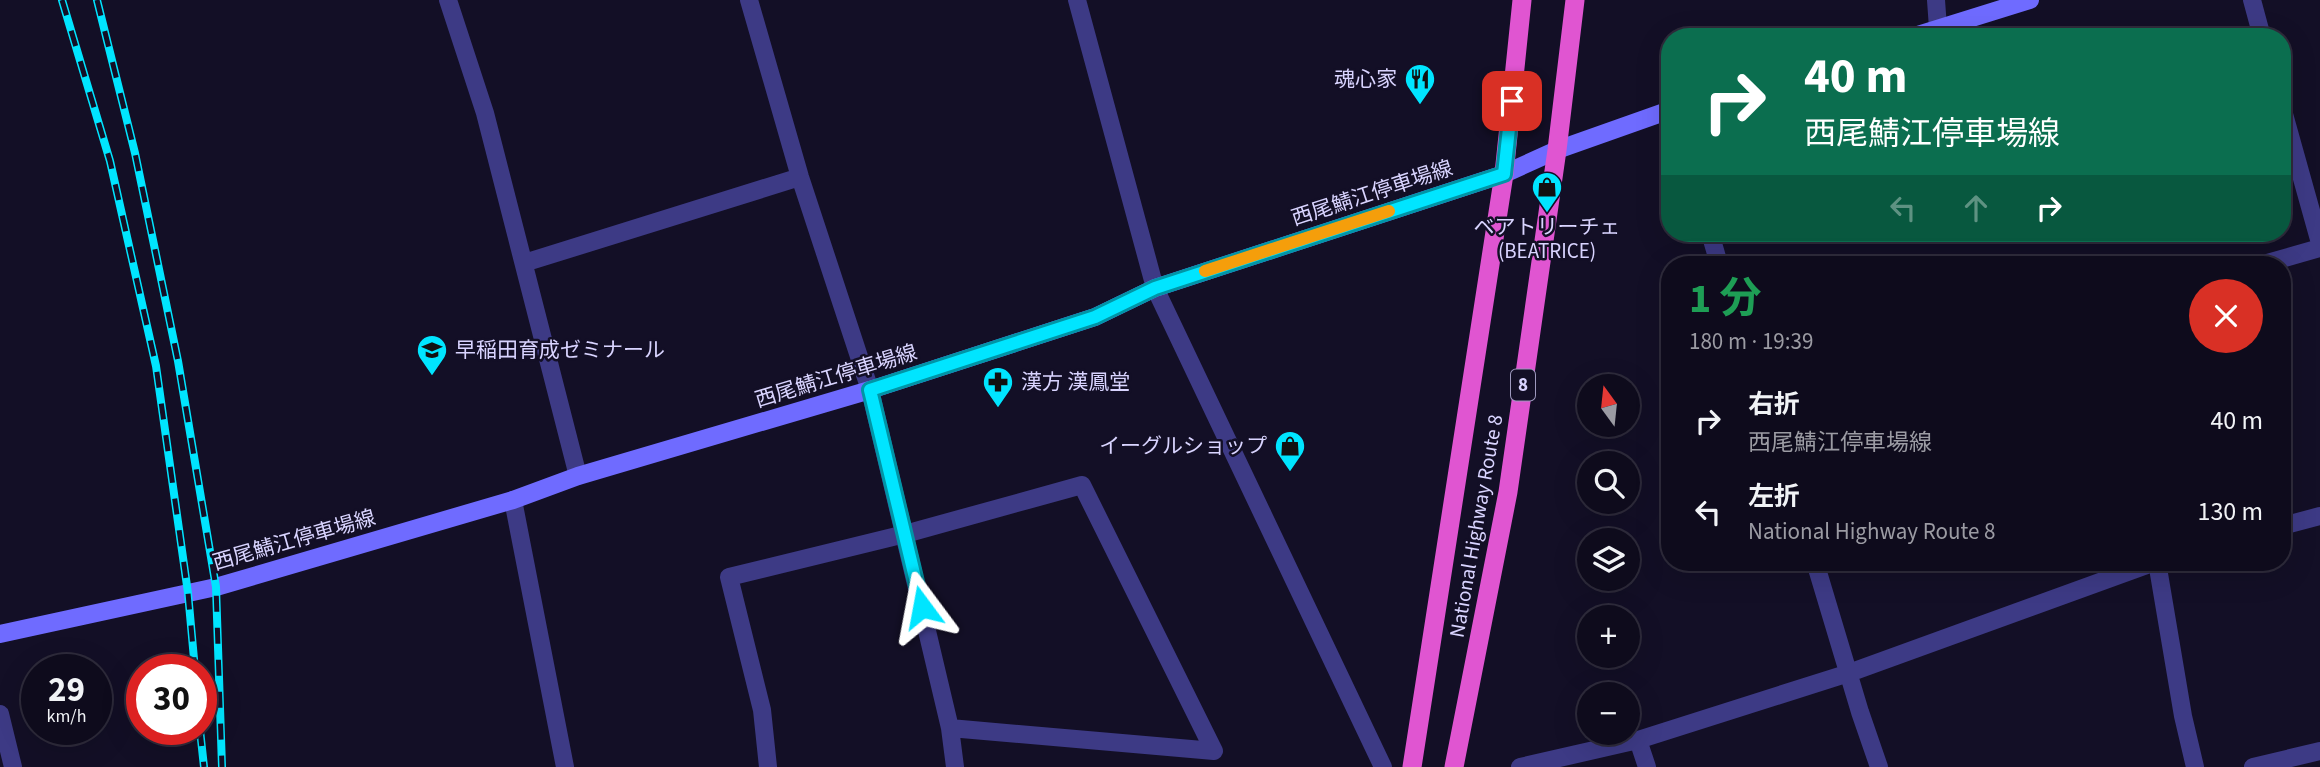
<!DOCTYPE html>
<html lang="ja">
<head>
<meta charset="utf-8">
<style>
  body { margin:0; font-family:"Source Sans 3","Noto Sans JP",sans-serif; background:#1c1929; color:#f1f3f6; height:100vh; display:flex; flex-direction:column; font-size:26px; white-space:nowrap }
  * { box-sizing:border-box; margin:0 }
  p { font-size:23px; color:#9b9ba3 }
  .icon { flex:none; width:38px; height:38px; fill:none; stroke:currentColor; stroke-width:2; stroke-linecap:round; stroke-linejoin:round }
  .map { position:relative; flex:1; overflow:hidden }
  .sheet { position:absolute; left:1661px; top:256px; width:630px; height:315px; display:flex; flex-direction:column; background:#0e0b1c; border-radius:28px; box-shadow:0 7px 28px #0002,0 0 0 2px #2e2b3b }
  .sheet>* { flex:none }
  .banner { position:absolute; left:1661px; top:28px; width:630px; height:214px; border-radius:28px; box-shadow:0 7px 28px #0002,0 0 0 2px #2e2b3b; background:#0b6e4f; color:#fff; overflow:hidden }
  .needle { width:46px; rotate:345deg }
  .buttons { position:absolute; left:1577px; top:374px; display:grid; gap:14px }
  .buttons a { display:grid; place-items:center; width:63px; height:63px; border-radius:50%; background:#0e0b1c; box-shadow:0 7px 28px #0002,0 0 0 2px #2e2b3b; font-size:35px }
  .speed { position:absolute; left:21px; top:654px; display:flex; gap:14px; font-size:35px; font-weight:700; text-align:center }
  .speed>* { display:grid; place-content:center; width:91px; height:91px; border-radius:50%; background:#0e0b1c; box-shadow:0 7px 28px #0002,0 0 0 2px #2e2b3b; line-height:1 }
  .speed small { font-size:18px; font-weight:400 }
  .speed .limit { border:10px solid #d22; background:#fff; color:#111 }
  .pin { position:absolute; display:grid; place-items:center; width:60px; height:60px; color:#fff; margin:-30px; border-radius:14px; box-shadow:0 4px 10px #0006 }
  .me { position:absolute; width:77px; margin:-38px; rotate:347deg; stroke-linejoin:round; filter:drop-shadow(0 0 5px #0008) }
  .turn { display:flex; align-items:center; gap:24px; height:147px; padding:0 28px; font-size:32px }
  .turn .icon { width:91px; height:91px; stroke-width:2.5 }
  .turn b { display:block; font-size:49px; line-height:60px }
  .lanes { display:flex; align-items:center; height:66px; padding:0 28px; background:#0003; justify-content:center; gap:35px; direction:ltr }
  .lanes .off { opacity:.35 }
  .round { display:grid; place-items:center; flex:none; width:74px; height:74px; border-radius:37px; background:#1c1929 }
  .overview { display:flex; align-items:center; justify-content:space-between; height:119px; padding:0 28px }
  h1 { font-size:42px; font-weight:700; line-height:52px; color:#1e9e55 }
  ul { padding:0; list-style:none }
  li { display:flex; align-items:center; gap:21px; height:91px; padding:0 28px }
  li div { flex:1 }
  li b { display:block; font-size:26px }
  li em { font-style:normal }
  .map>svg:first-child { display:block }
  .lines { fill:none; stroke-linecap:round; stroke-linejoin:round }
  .minor { stroke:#3d3a85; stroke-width:18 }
  .tertiary { stroke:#3d3a85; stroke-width:18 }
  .secondary { stroke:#6f6bff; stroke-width:18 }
  .trunk { stroke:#e055d1; stroke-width:19 }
  .rail-casing { stroke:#00e5ff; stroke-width:8 }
  .rail { stroke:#130f26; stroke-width:5; stroke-dasharray:16; stroke-linecap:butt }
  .route-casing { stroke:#0095a6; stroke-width:18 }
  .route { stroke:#00e5ff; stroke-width:12 }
  .slow { stroke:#f59e0b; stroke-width:12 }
  .labels { text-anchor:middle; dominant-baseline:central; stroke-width:5; stroke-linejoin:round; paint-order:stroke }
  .shield { fill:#130f26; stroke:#9e99be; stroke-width:2 }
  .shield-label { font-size:19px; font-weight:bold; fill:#d9d4ff }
  .poi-label { font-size:21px; fill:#d9d4ff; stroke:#130f26; text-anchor:end }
  .street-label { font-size:21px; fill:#d9d4ff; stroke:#130f26 }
</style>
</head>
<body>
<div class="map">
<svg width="2320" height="767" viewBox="0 0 2320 767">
  <rect width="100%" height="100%" fill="#130f26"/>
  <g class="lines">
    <path class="minor" d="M448 0 485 113 578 476
      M749 0 800 177 870 390 950 728 955 767
      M1936 0 1938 28
      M2252 0 2262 37
      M2282 107 2320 243
      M1710 233 1719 264
      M524 263 800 177
      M2264 264 2320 248
      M513 500 565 767
      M2282 526 2320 516
      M1815 562 1860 712 1879 767
      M2157 562 2183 716 2195 767
      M1638 740 1647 767
      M768 767 762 710 729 577 905 534 1082 485 1214 751 950 728
      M1520 767 1638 740 1849 673 2155 562
      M2253 767 2320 751"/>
    <path class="tertiary" d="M1077 0 1155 288 1383 767
      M0 714 13 767"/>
    <path class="secondary" d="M1911 37 2030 0
      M0 634 216 587 513 500 578 476 870 390 1095 317 1155 288 1504 174 1557 150 1670 110"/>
    <path class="trunk" d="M1412 767 1504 174 1522 0
      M1454 767 1508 492 1557 150 1575 0"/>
    <g class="rail-casing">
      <path id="rail" d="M62 0 110 161 156 366 188 593 195 670
        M97 0 135 153 178 361 216 587 222 767
        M200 730 204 767"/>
    </g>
    <use href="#rail" class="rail"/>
  </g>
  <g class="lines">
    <g class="route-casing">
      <path id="route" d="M922 607 870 390 1095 317 1155 288 1504 174 1512 101"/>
    </g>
    <use href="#route" class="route"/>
    <path class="slow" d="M1205 271 1389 211"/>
  </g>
  <defs>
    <g id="restaurant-pin" transform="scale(1.575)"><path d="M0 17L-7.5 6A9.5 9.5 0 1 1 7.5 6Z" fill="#00e5ff" stroke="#130f26"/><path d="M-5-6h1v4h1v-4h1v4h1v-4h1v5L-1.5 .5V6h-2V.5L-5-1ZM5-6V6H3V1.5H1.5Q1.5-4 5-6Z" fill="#111"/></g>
    <g id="shop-pin" transform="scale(1.575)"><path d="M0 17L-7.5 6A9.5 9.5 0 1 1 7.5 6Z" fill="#00e5ff" stroke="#130f26"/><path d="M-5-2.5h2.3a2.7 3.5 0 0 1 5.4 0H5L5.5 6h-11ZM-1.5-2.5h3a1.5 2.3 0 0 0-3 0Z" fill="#111"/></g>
    <g id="school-pin" transform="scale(1.575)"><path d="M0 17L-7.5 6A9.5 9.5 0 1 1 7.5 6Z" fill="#00e5ff" stroke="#130f26"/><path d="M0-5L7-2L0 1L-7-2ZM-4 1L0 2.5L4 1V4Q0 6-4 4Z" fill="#111"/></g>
    <g id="pharmacy-pin" transform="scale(1.575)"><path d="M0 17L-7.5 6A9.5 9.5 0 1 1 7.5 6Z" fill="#00e5ff" stroke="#130f26"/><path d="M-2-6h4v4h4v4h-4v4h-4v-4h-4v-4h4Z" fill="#111"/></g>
  </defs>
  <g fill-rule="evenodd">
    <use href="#restaurant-pin" x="1420" y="79"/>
    <use href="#shop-pin" x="1547" y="187"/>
    <use href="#school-pin" x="432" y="350"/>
    <use href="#pharmacy-pin" x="998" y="382"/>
    <use href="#shop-pin" x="1290" y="446"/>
  </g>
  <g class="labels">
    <rect class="shield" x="1511" y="369.5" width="24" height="31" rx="5"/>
    <g class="shield-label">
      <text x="1523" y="385">8</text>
    </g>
    <g class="poi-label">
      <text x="1397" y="79">魂心家</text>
      <text x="1547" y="227" text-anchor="middle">ベアトリーチェ<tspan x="1547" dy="24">(BEATRICE)</tspan></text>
      <text x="455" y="350" text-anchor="start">早稲田育成ゼミナール</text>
      <text x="1021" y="382" text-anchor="start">漢方 漢鳳堂</text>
      <text x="1267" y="446">イーグルショップ</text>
    </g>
    <g class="street-label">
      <text transform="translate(1372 193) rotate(-18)">西尾鯖江停車場線</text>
      <text transform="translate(836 376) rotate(-17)">西尾鯖江停車場線</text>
      <text transform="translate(1476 526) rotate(-80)">National Highway Route 8</text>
      <text transform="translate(294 540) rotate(-16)">西尾鯖江停車場線</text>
    </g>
  </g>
</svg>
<div class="buttons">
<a><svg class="needle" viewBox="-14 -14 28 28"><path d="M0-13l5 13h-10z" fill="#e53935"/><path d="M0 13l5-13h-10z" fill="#9b9ba3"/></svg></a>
<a><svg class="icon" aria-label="search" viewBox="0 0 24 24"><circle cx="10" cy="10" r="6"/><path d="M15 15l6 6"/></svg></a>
<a><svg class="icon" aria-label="layers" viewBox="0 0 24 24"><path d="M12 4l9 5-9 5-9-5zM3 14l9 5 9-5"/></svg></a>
<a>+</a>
<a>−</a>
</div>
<div class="speed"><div>29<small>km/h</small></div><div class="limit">30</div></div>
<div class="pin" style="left:1512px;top:101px;background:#d93025"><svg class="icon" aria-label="arrive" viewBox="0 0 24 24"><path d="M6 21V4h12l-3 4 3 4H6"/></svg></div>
<svg class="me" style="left:922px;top:607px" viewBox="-20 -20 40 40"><path d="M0-17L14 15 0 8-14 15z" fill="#00e5ff" stroke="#fff" stroke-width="4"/></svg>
<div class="banner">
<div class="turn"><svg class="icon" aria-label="right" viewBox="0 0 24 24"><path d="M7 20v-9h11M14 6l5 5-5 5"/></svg><div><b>40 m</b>西尾鯖江停車場線</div></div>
<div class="lanes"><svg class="icon off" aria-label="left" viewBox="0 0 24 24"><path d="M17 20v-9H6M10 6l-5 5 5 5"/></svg><svg class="icon off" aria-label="ahead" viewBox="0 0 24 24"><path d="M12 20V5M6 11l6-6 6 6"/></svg><svg class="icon" aria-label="right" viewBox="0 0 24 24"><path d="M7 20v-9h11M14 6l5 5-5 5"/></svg></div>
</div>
<section class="sheet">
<div class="overview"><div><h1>1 分</h1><p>180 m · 19:39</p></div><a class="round" style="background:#d93025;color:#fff"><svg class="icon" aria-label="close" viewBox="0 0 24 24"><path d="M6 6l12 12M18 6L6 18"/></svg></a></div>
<ul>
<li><svg class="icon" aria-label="right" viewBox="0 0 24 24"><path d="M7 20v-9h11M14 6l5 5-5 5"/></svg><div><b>右折</b><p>西尾鯖江停車場線</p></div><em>40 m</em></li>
<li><svg class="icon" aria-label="left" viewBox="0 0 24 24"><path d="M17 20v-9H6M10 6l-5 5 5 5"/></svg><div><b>左折</b><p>National Highway Route 8</p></div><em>130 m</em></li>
</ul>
</section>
</div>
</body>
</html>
